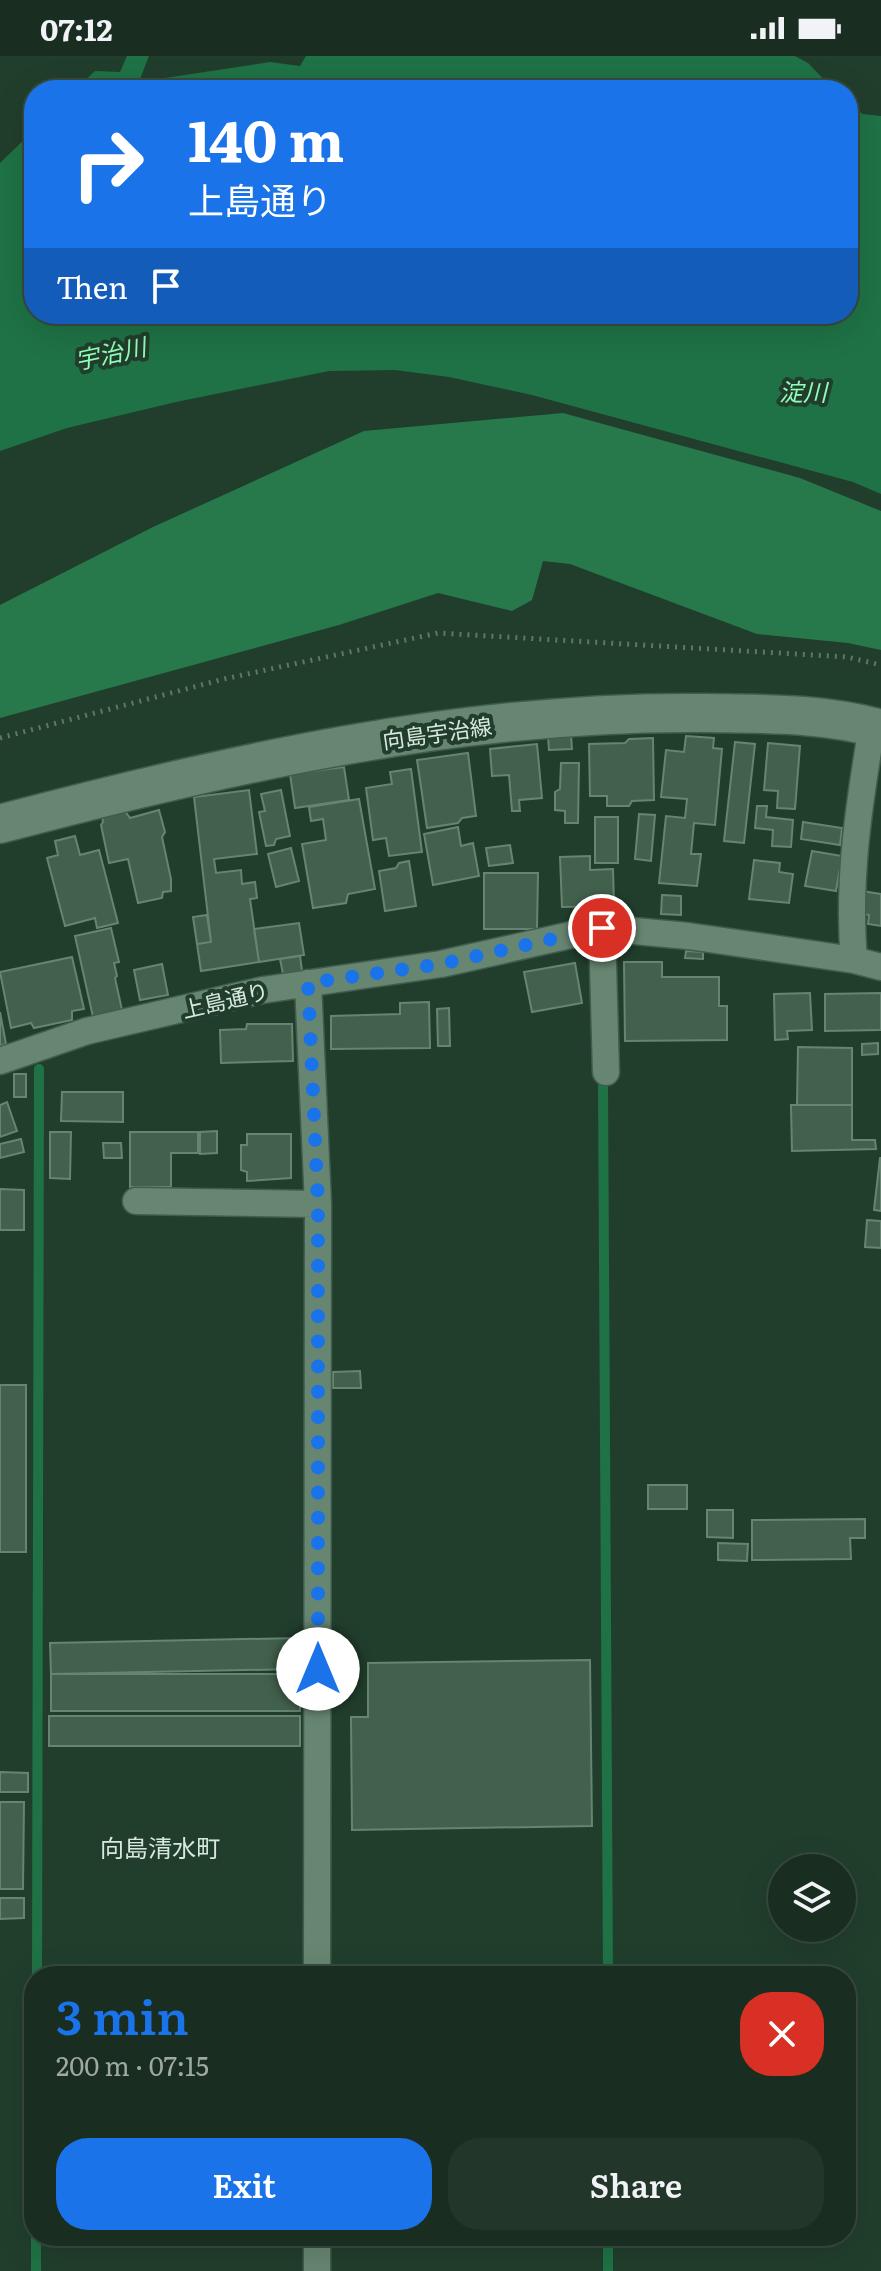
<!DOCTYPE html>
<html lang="en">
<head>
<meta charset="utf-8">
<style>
  body { margin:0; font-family:Literata,"Noto Sans JP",serif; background:#22362a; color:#f1f3f6; height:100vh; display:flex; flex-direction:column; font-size:30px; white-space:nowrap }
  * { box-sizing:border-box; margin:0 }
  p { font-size:26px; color:#9fa8a5 }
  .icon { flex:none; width:44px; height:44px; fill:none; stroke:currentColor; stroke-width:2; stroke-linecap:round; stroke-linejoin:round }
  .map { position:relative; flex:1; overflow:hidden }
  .side { position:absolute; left:24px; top:1910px; width:832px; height:280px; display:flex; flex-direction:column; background:#192e21; border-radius:32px; box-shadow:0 8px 32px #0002,0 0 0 2px #374a3f }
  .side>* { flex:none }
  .top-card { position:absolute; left:24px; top:24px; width:834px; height:244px; border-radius:32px; box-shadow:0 8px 32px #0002,0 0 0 2px #374a3f; background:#1a73e8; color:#fff; overflow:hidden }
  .controls { position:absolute; left:768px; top:1798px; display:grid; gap:16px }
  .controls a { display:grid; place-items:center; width:88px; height:88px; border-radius:50%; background:#192e21; box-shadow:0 8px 32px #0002,0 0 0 2px #374a3f; font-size:40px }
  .pin { position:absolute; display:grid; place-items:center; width:68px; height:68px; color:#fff; margin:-34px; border:4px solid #fff; border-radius:50%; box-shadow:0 2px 8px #0007 }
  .me { position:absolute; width:88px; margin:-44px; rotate:0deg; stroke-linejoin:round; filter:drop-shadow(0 0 6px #0008) }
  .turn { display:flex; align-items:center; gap:28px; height:168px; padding:0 32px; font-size:36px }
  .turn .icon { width:104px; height:104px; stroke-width:2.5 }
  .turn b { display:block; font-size:56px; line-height:68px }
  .then { display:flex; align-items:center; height:76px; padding:0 32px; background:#0003; gap:16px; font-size:30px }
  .round { display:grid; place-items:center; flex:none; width:84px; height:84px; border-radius:32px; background:#22362a }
  .head { display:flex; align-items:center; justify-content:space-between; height:136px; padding:0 32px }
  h1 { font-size:48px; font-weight:600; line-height:60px; color:#1a73e8 }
  .primary-button { display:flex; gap:16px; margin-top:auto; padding:16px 32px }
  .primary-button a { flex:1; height:92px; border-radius:32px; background:#1a73e8; color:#fff; font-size:32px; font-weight:600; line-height:92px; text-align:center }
  .primary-button a+a { background:#22362a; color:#f1f3f6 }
  .status { display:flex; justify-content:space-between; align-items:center; height:56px; padding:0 40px; background:#192e21; direction:ltr }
  .status svg { height:22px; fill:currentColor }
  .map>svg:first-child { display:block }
  .forest { fill:#27794c }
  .water { fill:#1f7246 }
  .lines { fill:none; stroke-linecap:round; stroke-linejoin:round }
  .stream { stroke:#1f7246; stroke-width:10 }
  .building { fill:#42614d; stroke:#658570; stroke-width:2 }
  .street-casing { stroke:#415c4c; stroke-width:29 }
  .secondary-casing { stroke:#415c4c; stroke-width:41 }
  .path { stroke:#5e7767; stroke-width:5; stroke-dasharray:2 6; stroke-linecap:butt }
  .street { stroke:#678671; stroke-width:26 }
  .secondary { stroke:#678671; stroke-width:38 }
  .route { stroke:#1a73e8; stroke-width:14; stroke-dasharray:0 25.2 }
  .labels { text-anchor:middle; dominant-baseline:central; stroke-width:8; stroke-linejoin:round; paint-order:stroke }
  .street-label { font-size:22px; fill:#d7e8dc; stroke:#213e2c }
  .water-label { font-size:24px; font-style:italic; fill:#91fcba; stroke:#213e2c }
  .neighbourhood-label { font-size:24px; fill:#d7e8dc; stroke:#213e2c }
</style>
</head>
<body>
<div class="status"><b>07:12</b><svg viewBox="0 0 49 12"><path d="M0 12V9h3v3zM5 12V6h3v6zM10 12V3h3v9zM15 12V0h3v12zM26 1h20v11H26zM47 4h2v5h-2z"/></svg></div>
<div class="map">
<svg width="881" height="2215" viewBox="0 0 881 2215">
  <rect width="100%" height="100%" fill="#213e2c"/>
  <path class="forest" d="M563 357 800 422 881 455V594L848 587 757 578 570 508 543 505 532 544 512 555 438 537 339 569 0 662V549L153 471 364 375Z"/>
  <path class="water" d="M127 0H149L140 23 145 25 270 6 300 10 306 0H795L808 7 834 34H75L95 15 120 16Z
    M848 49 863 58 881 60V438L853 426 532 339 449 321 395 314 329 315 176 346 67 372 0 395V107L34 74V258H848Z"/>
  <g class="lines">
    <path class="stream" d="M603 1027 608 1920
      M37 1920 39 1013
      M36 2215V2180
      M608 2215V2180"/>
  </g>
  <path class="building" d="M571 679 572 693 549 694 548 681Z
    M686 680 714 682 713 692 722 693 715 769 694 767 691 798H701L697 830 659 827 666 760 685 762 687 743 661 741 666 694 684 696Z
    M653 682 654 744 632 745 629 750H607V740H590L589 688 625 687 629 683Z
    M735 686 755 688 744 787 724 785Z
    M768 687 800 690 795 753 777 752 778 735 764 734Z
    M537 688 542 742 519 744 520 755H512L509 719 492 720 490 693Z
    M468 697 476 760 462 762 458 767 427 772 417 704Z
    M561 707H579L578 767H565V755L555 754V736L560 733Z
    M344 711 349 744 295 752 290 718Z
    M411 713 422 796 389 800 386 782 373 784 366 732 392 728 390 716Z
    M249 734 257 798 214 803 216 817 241 814 242 828 255 826 257 842 250 843 259 906 201 915 197 888 211 886 194 741Z
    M281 734 290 780 276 783 274 789 266 790 259 756 265 755 261 738Z
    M359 743 375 833 348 838 346 847 313 852 302 788 326 784 323 763 311 765 309 751Z
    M757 750H767L766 761 793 764 791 791 772 790 773 774 755 772Z
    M159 754 165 776 162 781 171 823V835L163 836 162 842 138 847 128 803 109 807 101 769 103 766 102 759 125 755 130 762Z
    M639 758 655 759 651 805 635 803Z
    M595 761H618V807H595Z
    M803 766 842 772 840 789 801 783Z
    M458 771 461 790 473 787 479 820 433 829 424 778Z
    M75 780 80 799 99 794 118 867 97 872 95 862 65 870 47 802 58 799 55 785Z
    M510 789 513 807 489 810 486 792Z
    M291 792 299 825 276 831 268 798Z
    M812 795 842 800 836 835 805 830Z
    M590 800V814L613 813 614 850 562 851 560 801Z
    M754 804 780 807 779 816 793 818 789 847 749 843Z
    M409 805 416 850 385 855 379 815 396 812 399 807Z
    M484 817H538L537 873H484Z
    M862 835 881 838V870L868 868 869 859 858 857Z
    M662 839 681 840V859L661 858Z
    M207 859 211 886 197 888 193 861Z
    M299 867 304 899 259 906 254 873Z
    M111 872 119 906 114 907 117 920 115 922 122 954 93 961 75 880Z
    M686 895 703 896V903L685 902Z
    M300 900 302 915 283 918 280 903Z
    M72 901 84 953 72 955V964L34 972 31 967 11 972 0 916Z
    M624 906H662V921H719V950H727V984L625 985Z
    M575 907 582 947 532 956 524 916Z
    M162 908 168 939 140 944 134 914Z
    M810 937 812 974 787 975 788 983 775 984 774 938Z
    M881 937V974L825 975V938Z
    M429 946 430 992 331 993V960L400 958V947Z
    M449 952 450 990H438L437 953Z
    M0 956 6 988 0 990Z
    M247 968H292L293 1005 221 1007 220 974 246 973Z
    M878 987V998L862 999V988Z
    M798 991 852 992V1049H797Z
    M14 1018H26V1041H14Z
    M62 1036H123V1066L61 1065Z
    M7 1046 17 1075 0 1081V1049Z
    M791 1049H852V1084H875L876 1093 792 1095Z
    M217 1075V1097L200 1098V1076Z
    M50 1076H71L70 1123 50 1122Z
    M130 1076H198V1097H171V1131H130Z
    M247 1078H291V1122L247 1125V1116L241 1114V1089H247Z
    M21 1083 24 1096 0 1102V1088Z
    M103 1087H121L122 1102H104Z
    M880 1102H881V1155L874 1154Z
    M0 1133 24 1134V1174H0Z
    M867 1164 881 1165V1192L865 1191Z
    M360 1315 361 1332H333V1316Z
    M0 1329H26V1496H0Z
    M648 1429H687V1453H648Z
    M707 1454H733V1482L707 1481Z
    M865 1463V1482H850L851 1503 752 1504V1464Z
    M718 1487 748 1488 747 1505 718 1504Z
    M298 1582 299 1613 51 1618 50 1587Z
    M590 1604 592 1770 352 1774 351 1661H368V1607Z
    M51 1618H300V1655H51Z
    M49 1660H300V1690H49Z
    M0 1716 28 1717V1736H0Z
    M0 1746H24L23 1833H0Z
    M0 1842H24V1862L0 1863Z"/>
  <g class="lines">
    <g class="street-casing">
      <path id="street" d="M602 872 606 1016
        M854 904C847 826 859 748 872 671
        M308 927 318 1148 317 1920
        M0 1005 87 975 263 934 441 908 602 872 688 880 854 904 881 911
        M136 1145 318 1148
        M317 2215V2180"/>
    </g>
    <g class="secondary-casing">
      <path id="secondary" d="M0 768C231 707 466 654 706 657 765 658 824 657 881 673"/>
    </g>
    <path class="path" d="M0 682 224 623 438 577 847 601 881 609"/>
    <use href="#street" class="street"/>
    <use href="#secondary" class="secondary"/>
  </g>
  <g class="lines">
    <path class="route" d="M318 1613V1148L308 927 441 908 602 872"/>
  </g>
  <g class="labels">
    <g class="street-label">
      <text transform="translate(437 676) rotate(-8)">向島宇治線</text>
      <text transform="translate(225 943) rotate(-13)">上島通り</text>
    </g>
    <g class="water-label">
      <text transform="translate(110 296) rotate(-12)">宇治川</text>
      <text x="803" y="334">淀川</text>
    </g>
    <g class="neighbourhood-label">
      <text x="160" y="1790">向島清水町</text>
    </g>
  </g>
</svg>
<div class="controls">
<a><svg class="icon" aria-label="layers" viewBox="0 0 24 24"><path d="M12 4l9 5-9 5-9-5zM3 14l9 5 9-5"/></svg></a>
</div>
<div class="pin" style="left:602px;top:872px;background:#d93025"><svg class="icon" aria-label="arrive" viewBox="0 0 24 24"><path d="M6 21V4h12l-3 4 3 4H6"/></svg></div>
<svg class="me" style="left:318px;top:1613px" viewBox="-20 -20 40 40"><circle r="19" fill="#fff"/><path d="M0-13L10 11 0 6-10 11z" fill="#1a73e8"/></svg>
<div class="top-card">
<div class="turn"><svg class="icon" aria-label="right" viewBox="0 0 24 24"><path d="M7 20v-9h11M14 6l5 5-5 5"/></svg><div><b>140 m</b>上島通り</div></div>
<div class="then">Then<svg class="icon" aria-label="arrive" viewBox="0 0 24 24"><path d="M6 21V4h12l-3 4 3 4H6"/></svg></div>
</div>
<section class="side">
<div class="head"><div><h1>3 min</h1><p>200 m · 07:15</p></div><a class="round" style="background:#d93025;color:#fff"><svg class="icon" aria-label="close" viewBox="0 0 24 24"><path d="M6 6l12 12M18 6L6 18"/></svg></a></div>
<div class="primary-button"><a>Exit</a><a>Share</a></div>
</section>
</div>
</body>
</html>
